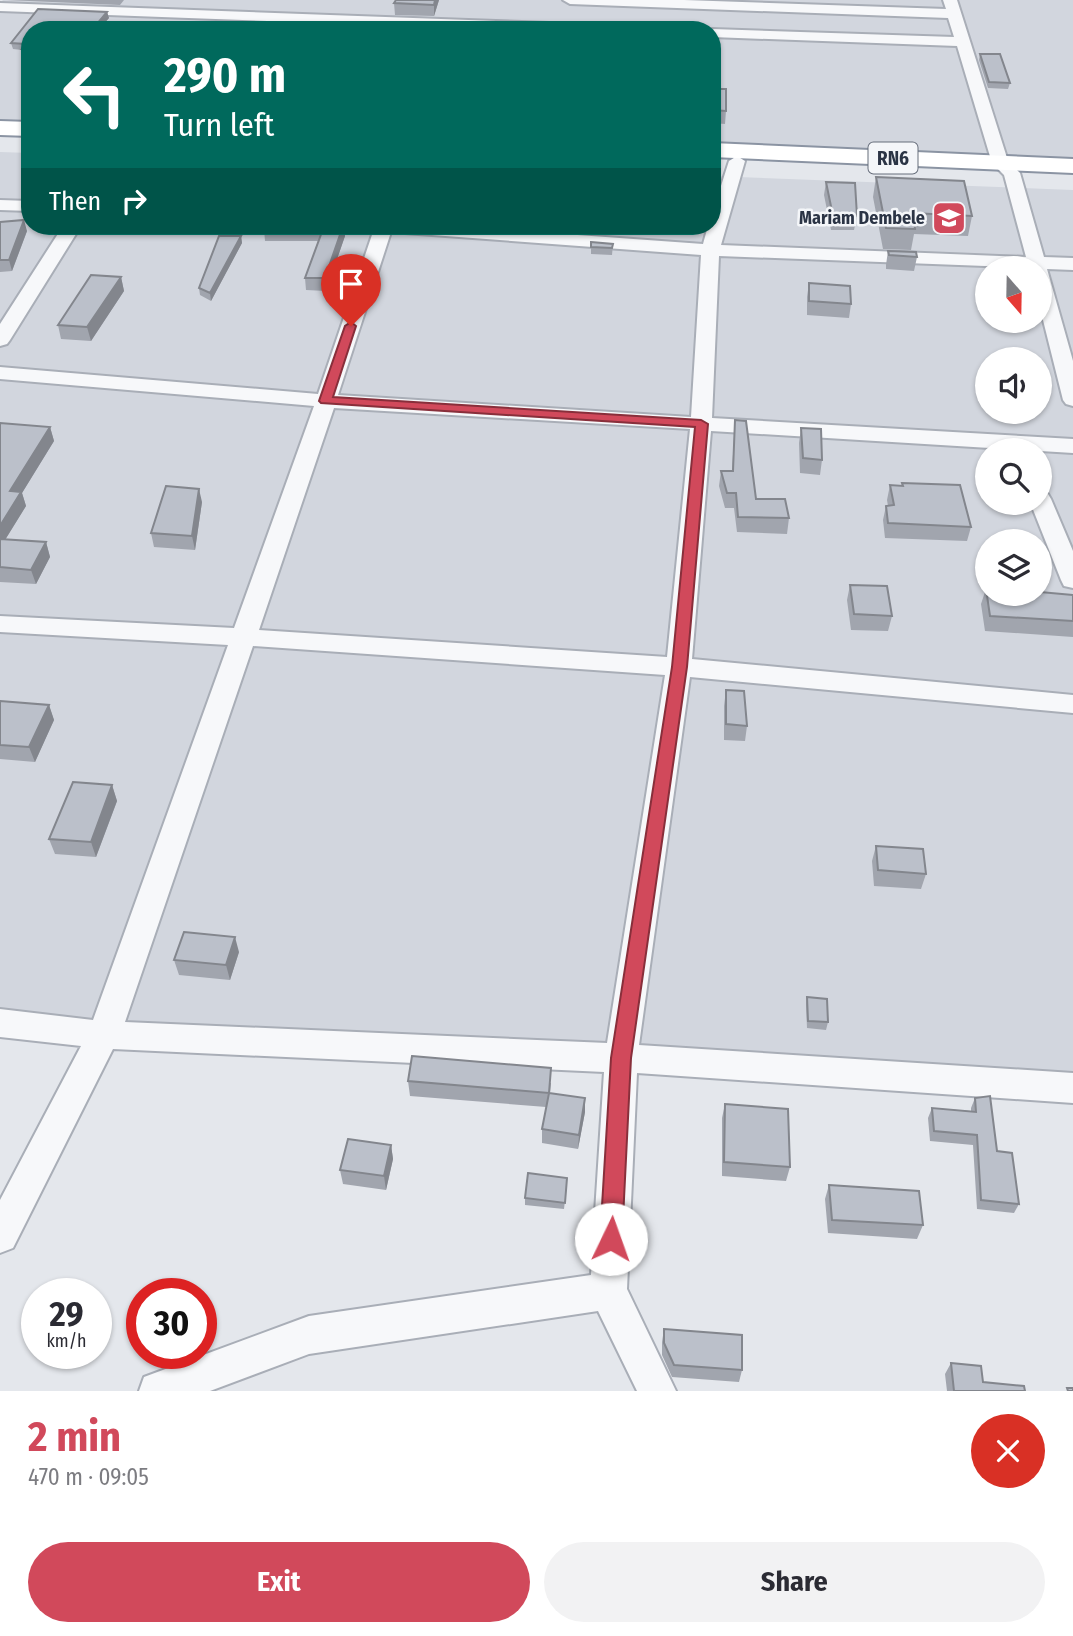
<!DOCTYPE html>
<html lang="en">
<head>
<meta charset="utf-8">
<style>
  body { margin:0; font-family:"Fira Sans Condensed",sans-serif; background:#f2f2f3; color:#2b2b33; height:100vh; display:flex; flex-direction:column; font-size:26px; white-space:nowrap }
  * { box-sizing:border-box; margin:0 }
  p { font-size:23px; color:#7c7c81 }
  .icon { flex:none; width:38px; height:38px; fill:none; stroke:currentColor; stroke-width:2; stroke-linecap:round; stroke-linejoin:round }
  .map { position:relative; height:1391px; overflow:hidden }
  .panel { display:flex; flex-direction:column; background:#fff; flex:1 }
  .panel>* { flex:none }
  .guide { position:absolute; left:21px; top:21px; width:700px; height:214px; border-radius:28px; box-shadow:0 2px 5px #0004; background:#00695c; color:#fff; overflow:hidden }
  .needle { width:46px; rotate:160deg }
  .fabs { position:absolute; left:975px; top:256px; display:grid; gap:14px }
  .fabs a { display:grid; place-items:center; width:77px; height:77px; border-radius:50%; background:#fff; box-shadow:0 2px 5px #0004; font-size:35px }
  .speed { position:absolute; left:21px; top:1278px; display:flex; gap:14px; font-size:35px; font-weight:700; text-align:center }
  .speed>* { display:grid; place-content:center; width:91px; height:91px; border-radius:50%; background:#fff; box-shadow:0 2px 5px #0004; line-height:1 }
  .speed small { font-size:18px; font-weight:400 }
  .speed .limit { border:10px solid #d22; background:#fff; color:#111 }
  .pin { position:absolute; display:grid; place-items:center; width:60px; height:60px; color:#fff; margin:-72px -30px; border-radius:50% 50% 50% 0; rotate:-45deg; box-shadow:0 0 7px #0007 }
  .pin .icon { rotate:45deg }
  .me { position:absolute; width:77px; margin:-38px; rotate:3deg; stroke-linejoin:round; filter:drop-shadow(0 0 5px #0008) }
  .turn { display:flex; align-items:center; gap:24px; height:147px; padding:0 28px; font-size:32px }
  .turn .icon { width:91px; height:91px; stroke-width:2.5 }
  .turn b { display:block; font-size:49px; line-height:60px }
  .then { display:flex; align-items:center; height:66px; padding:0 28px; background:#0003; gap:14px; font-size:26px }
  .round { display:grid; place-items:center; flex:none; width:74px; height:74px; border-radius:37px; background:#f2f2f3 }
  .summary { display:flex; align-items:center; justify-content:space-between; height:119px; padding:0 28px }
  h1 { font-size:42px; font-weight:700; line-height:52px; color:#d1495b }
  .action { display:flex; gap:14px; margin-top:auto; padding:14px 28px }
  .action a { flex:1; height:80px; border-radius:42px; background:#d1495b; color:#fff; font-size:28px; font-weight:700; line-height:80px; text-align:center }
  .action a+a { background:#f2f2f3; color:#2b2b33 }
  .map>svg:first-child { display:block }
  .built { fill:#d2d6de; fill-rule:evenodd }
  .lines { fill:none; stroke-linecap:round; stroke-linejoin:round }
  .street-casing { stroke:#a9aeb7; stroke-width:4 }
  .highway-casing { stroke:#8b94a3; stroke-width:4 }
  .street { fill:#f7f8fa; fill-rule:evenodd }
  .highway { fill:#fff; fill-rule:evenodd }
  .wall { fill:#a1a5ae }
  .shaded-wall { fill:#83868d }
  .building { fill:#bbc0ca; stroke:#83868d; stroke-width:2 }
  .route { fill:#d1495b; stroke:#882f3b; stroke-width:2 }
  .labels { text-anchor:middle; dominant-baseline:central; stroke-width:5; stroke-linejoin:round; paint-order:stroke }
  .far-poi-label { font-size:18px; font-weight:bold; fill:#2b3445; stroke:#f4f6f9; text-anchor:end }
  .shield { fill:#f4f6f9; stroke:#676e7b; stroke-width:2 }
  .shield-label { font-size:19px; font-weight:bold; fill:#2b3445 }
</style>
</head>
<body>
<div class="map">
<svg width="1073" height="1391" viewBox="0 0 1073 1391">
  <rect width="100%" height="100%" fill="#e4e7ec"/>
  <path class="built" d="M3 0H1073V168L712 153V30H30V125L0 124V3Z
    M0 152 30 153V226H712V176L1073 190V1088L0 1026ZM987 268H1040V320H987ZM987 359H1040V411H987ZM987 450H1040V502H987ZM987 541H1040V593H987Z"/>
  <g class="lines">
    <g class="street-casing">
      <path id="street" d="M563 0H684L946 9 943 0H957L1008 161 1020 173 1044 257 1073 258V270L1047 269 1073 361V406L1066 404 1063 400 1040 308V268L719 256 712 418 1073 439V453L711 431 692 659 1073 695V713L690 677 639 1045 1073 1073V1103L637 1073 627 1289 676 1391H637L598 1311 309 1354 210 1391H139L144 1377 309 1316 591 1275 604 1072 113 1049 13 1248 0 1253V1200L81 1046 0 1037V1009L93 1020 228 645 0 632V616L234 628 314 406 0 379V367L318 394 375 226H454L703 244 708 226H712V214L729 161 737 156 745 161 721 245 1026 257 1004 175 992 163 957 46 712 37V30H708L712 29 954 37 948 18 570 4ZM391 232 701 255 691 417 338 395ZM334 408 690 429 667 657 259 630ZM253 646 665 675 607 1043 125 1022Z
        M0 3 634 26 641 30H509L0 11Z
        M0 200 30 201V211L0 210Z
        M63 226H81L10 340 7 344 0 346V324Z
        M1040 492 1048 494 1051 499 1073 551V588L1064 586 1061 580 1030 502H1040Z"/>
    </g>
    <g class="highway-casing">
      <path id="highway" d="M0 121 30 122V136L0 135Z
        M712 143 1073 159V173L712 157Z"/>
    </g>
    <use href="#street" class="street"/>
    <use href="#highway" class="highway"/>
  </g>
  <path class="wall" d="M7 0H124L120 5Z
    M396 0H439L434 16 395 15 394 3Z
    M38 9 107 12 109 18 98 30H30V55H23L22 50 13 49 11 43Z
    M980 54 1010 83 1008 89 988 88 979 60Z
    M712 89 726 111 725 124 712 123Z
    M876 177 972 216 968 236 914 234 911 250 883 249 873 197Z
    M826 182 857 216 854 230H831L824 195Z
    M0 222 27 231 12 271 0 272Z
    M264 226H344L345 236 326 291 306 290 305 278 318 241H265L264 229Z
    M594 226H616L614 235 593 233Z
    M241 236 242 243 211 301 200 295 199 288Z
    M591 242 613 244 612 255 591 254Z
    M888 251 917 257 914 271 886 269V265Z
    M121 277 124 291 91 341 61 339 58 325Z
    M809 283 851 304 849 318 807 315V297Z
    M735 420 756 499 789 518 787 534 737 532 734 508H725L719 486 721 471H732Z
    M0 423 50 427 54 441 22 493 26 506 5 540 46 542 50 557 36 584 0 582Z
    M801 428 822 460 820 475 800 473 799 443Z
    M902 483 971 527 967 541 885 538 883 520 886 506H888L887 500 890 485 902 486Z
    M202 502 195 550 154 547 151 533Z
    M850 585 892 616 888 631 851 630 847 600Z
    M986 589 1073 595V637L985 631 981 604Z
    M726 690 747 726 745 741 724 740V706Z
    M0 701 49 705 54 720 35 762 0 759Z
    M112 785 117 801 96 857 55 854 49 839Z
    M876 846 926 874 921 889 874 886 872 861Z
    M239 952 230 980 179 975 174 960Z
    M807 997 828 1022 826 1030 807 1028 806 1004Z
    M408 1081 551 1083 550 1093 585 1098V1112L578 1149 542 1143V1129L546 1107 410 1096Z
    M975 1098 1019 1204 1014 1213 977 1209 973 1145 930 1141 928 1118 932 1108 971 1111V1108Z
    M725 1104 790 1167 786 1181 722 1176V1118Z
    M391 1145 393 1159 386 1190 343 1184 340 1170Z
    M567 1184 564 1209 525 1205V1198Z
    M829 1185 923 1225 917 1239 828 1233 825 1199Z
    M664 1329 742 1370 739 1382 672 1377 662 1355V1342Z
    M951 1363 983 1382 1025 1391H947L945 1374Z"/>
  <path class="shaded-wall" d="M435 0H439L434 16V5Z
    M107 12 109 18 98 30H92Z
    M24 220 27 231 12 271 9 260Z
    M343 226 345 236 326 291 325 278Z
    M241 236 242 243 211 301 210 293Z
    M121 277 124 291 91 341 87 327Z
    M50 427 54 441 22 493 26 506 0 548V526L10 491Z
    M199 489 202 502 195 550 192 536Z
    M46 542 50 557 36 584 31 570Z
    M49 705 54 720 35 762 29 747Z
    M112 785 117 801 96 857 91 842Z
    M235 937 239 952 230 980 226 965Z
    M585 1098V1112L578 1149 579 1135Z
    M391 1145 393 1159 386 1190 384 1176Z"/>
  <path class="building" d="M396 0H435L434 5 394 3Z
    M38 9 107 12 92 30H30V49H22L27 44 11 43Z
    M980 54H1000L1010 83 989 82Z
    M712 89H726V111L712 110Z
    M876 177 964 181 972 216 913 213 915 229 886 228Z
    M826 182 855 183 857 216H833Z
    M24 220 9 260H0V222Z
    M264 226H343L325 278H305L323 229H264Z
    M219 236H241L210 293 199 288Z
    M591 242 613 244 612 248 591 247Z
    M888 251 916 252 917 257 889 255Z
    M91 275 121 277 87 327 58 325Z
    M809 283 850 286 851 304 809 301Z
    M735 420 746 421 756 499H785L789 518 738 517 736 493H727L721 471H733Z
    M0 423 50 427 10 491 21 492 0 526Z
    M801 428 821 429 822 460 803 458Z
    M902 483 960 485 971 527 888 523 886 506 894 505 890 485 903 486Z
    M166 486 199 489 192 536 151 533Z
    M0 539 46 542 31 570 0 567Z
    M850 585 887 586 892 616 854 614Z
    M986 589H987V593L1040 592 1073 595V621L990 616Z
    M726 690 744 691 747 726 726 724Z
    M0 701 49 705 29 747 0 745Z
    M73 782 112 785 91 842 49 839Z
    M876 846 923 849 926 874 878 870Z
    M184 932 235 937 226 965 174 960Z
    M807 997 827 999 828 1022 808 1021Z
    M412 1056 551 1068 549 1093 408 1081Z
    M549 1093 585 1098 579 1135 542 1129Z
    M990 1096 997 1151 1012 1153 1019 1204 981 1200 977 1135 934 1131 932 1108 976 1112 975 1098Z
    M725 1104 788 1109 790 1167 724 1162Z
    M348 1139 391 1145 384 1176 340 1170Z
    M528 1173 567 1178 565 1203 525 1198Z
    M829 1185 919 1191 923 1225 832 1220Z
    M664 1329 742 1335V1370L674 1365 664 1343Z
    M951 1363 981 1366 983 1382 1024 1386 1025 1391H954Z
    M1067 1388H1073V1391H1068Z"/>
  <path class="route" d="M351 322 356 326 333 397 701 420 708 424 687 667 631 1058 622 1239 619 1246 611 1249 603 1246 600 1239 611 1058 672 667 695 427 321 403 319 401 345 326Z"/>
  <defs>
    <g id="school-square" transform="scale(1.75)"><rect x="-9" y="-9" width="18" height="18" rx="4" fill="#d1495b" stroke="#f4f6f9"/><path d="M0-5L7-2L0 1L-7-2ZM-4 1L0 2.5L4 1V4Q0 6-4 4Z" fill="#fff"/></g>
  </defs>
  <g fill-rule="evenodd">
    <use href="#school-square" x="949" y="218"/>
  </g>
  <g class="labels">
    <g class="far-poi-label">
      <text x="925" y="218">Mariam Dembele</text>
    </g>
    <rect class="shield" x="868.5" y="142.5" width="49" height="31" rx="5"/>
    <g class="shield-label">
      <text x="893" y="158">RN6</text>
    </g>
  </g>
</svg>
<div class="fabs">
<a><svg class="needle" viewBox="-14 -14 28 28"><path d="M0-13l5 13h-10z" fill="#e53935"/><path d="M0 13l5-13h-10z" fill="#7c7c81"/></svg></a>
<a><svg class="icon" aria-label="sound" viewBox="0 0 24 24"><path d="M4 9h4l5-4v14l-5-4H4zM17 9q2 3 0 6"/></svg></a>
<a><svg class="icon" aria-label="search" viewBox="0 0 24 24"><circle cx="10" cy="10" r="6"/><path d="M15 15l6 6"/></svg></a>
<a><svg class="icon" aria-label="layers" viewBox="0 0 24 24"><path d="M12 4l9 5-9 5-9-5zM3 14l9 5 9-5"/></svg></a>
</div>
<div class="speed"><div>29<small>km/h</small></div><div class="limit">30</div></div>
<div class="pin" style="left:351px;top:326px;background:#d93025"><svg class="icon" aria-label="arrive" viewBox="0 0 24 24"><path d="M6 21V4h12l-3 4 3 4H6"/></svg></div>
<svg class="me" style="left:611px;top:1239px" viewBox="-20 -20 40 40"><circle r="19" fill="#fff"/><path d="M0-13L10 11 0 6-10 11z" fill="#d1495b"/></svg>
<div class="guide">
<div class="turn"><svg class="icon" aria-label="left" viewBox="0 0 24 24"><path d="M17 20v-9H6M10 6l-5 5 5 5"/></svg><div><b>290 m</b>Turn left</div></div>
<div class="then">Then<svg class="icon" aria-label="right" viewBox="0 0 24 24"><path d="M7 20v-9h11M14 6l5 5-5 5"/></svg></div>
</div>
</div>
<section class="panel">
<div class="summary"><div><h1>2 min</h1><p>470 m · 09:05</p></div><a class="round" style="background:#d93025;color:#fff"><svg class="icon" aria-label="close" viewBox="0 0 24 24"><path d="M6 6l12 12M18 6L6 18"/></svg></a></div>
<div class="action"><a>Exit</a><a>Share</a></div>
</section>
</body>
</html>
